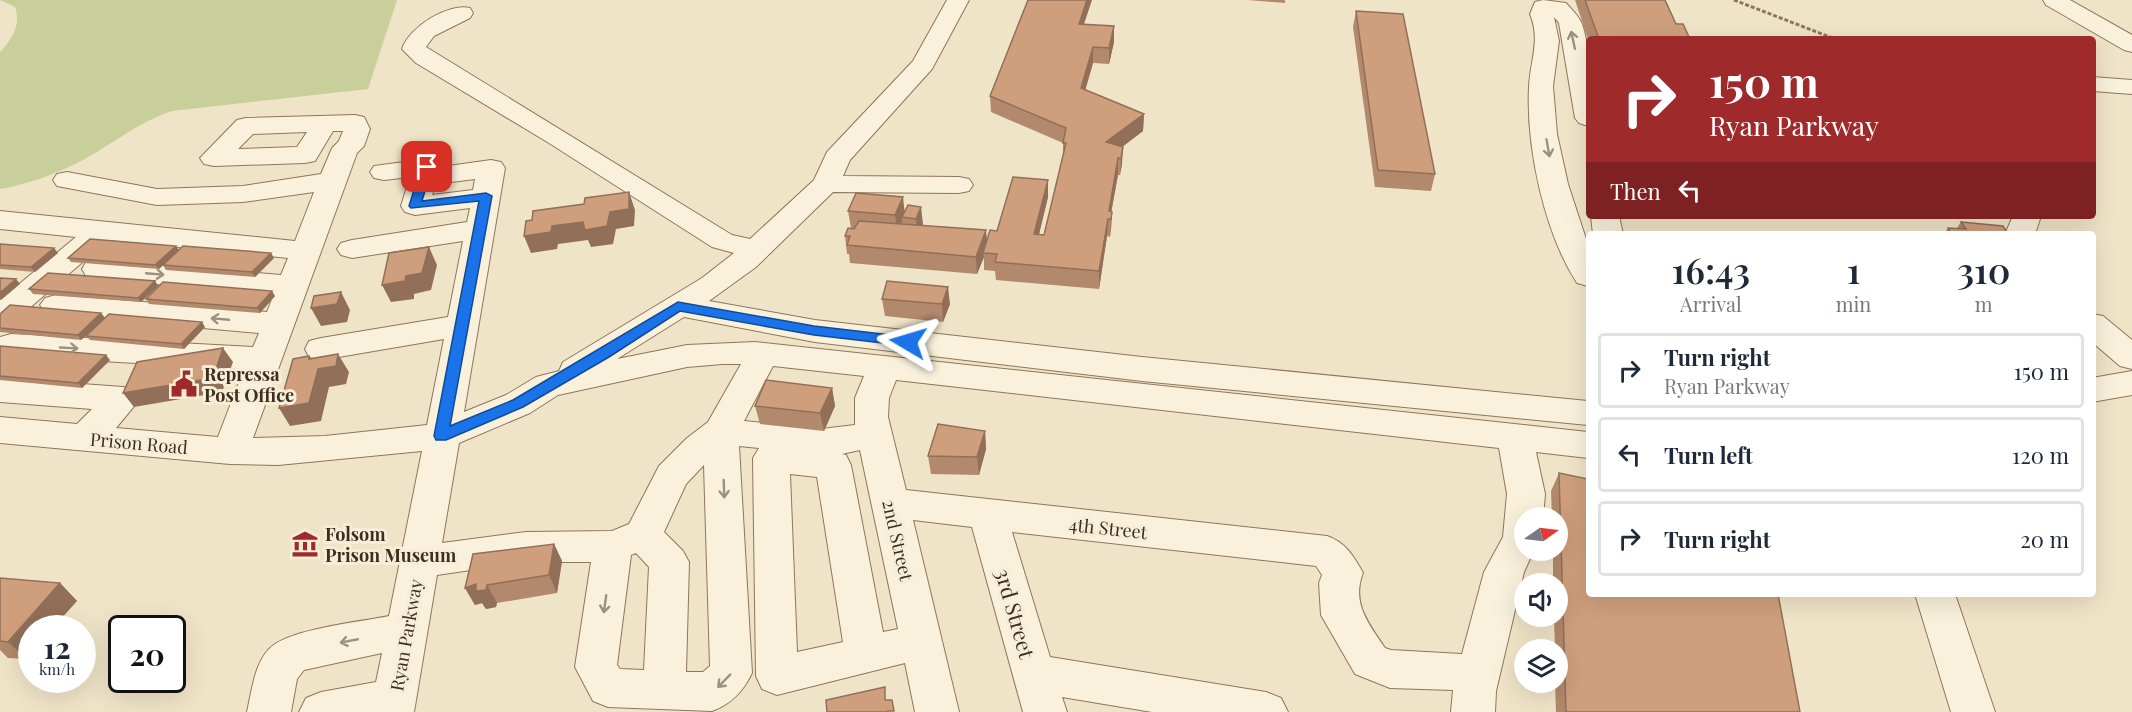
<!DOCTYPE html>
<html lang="en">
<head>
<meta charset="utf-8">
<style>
  body { margin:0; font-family:"Playfair Display",serif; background:#f2f2f3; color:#1f2937; height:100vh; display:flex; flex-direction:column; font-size:22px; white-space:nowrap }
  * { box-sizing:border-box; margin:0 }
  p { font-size:20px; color:#747a83 }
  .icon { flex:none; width:33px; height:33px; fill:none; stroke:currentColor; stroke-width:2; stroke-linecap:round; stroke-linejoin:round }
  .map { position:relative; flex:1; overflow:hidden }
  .sheet { position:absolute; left:1586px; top:231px; width:510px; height:366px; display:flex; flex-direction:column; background:#fff; border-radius:6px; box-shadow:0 6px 24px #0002 }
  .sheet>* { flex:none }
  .hud { position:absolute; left:1586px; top:36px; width:510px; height:183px; border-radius:6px; box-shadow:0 6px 24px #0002; background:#9e2a2b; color:#fff; overflow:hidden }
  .needle { width:39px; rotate:76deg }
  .buttons { position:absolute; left:1514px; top:507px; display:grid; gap:12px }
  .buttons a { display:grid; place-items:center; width:54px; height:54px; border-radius:50%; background:#fff; box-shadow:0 6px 24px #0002; font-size:30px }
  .speed { position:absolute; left:18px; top:615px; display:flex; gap:12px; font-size:30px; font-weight:700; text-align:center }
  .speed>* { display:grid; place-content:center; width:78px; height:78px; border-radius:50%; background:#fff; box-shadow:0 6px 24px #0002; line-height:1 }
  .speed small { font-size:15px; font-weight:400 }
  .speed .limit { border:3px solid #111; border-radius:9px; background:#fff; color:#111 }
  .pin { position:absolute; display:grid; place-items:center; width:51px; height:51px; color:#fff; margin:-26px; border-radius:12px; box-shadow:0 3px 9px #0006 }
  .me { position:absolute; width:66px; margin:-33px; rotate:277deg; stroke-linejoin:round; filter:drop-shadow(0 0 4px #0008) }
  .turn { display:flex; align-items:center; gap:21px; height:126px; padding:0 24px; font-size:27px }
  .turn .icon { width:78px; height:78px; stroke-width:2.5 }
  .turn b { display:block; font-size:42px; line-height:51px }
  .then { display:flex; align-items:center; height:57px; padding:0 24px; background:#0003; gap:12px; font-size:22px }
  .eta { display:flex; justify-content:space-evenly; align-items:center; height:102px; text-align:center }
  .eta b { font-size:36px; font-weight:600; line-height:42px }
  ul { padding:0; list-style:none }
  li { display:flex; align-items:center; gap:18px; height:75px; margin:0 12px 9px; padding:0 12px; border:3px solid #e0e1e3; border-radius:6px }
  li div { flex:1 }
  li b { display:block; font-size:22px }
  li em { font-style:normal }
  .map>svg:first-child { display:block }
  .green { fill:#c9cf9b }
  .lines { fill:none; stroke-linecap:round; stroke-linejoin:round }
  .minor-casing { stroke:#8d765c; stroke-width:2 }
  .path { stroke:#8d765c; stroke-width:3; stroke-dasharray:4 2; stroke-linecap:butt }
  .minor { fill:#faf1dc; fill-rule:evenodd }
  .wall { fill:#b2896c }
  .shaded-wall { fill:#916f58 }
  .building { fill:#cf9f7d; stroke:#916f58; stroke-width:1.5 }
  .oneway { stroke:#9c907e }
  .route { fill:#1a73e8; stroke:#114b97; stroke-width:1.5 }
  .labels { text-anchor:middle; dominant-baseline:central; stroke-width:6; stroke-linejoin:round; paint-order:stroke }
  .poi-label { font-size:18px; font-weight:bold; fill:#3d2e20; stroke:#f7eed8; text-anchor:start }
  .street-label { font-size:18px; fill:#3d2e20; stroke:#f7eed8 }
  .near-street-label { font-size:21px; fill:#3d2e20; stroke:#f7eed8 }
</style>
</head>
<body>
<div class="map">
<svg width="2132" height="712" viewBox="0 0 2132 712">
  <rect width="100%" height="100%" fill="#f0e4c8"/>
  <path class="green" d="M0 0H397L368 89 172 111C137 123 114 143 83 160 56 174 29 184 0 189V52C13 38 21 25 15 7Z"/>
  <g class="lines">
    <g class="minor-casing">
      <path id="minor" d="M947 0H969L932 69 850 160 843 176 959 177 969 179 973 185 969 191 959 193 833 192 756 267 709 301 815 320 1142 357 1588 401V425L1142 381 815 342 684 317 617 359 687 345 755 342 1588 432V458L1536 452 1545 494 1543 518H1524V550H1534L1524 572 1496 691 1495 712H1451L1453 690 1390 688 1355 674 1321 615 1319 583 1322 575 1316 566 1012 532 1050 657 1266 692 1281 698 1288 712H1152L1062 697 1067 712H1023L972 527 913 520 959 712H915L905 663 777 695 762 689 756 676 753 458 759 448 739 446 752 673C743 692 731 704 712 711L608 707 593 701 575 667 591 562H526L437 575 414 712H299L306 698 321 692 376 682 382 653 304 670 297 679 291 712H247C252 690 255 657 275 644 300 628 359 622 389 616L422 451 278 465 230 464 0 443V417L77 424 92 409 0 402V378L123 387 135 390 140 399 116 428 218 437 244 369 11 356 0 353V337L11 334 253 347 259 333 56 315 45 312 40 305 45 298 56 295 267 312 274 294 97 279 86 276 82 269 86 262 97 259 281 275 288 258 108 240 11 324 0 327V300L76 237 0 229V211L295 241 314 192 243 202 157 205 57 186 53 180 57 174 67 172 157 189 243 186 321 174 332 148 339 141 343 131H333L315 161 305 163 214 166 204 164 200 158 237 120 246 118 355 115 364 117 370 129 364 146 357 153 253 438 325 436 427 425 444 339 321 360 309 357 305 349 309 341 321 338 448 317 463 241 352 258 341 255 337 249 341 243 352 240 467 222 470 208 415 215 405 212 401 206 410 177 384 180 374 178 370 172 374 166 427 159 437 161 441 167 491 160 501 162 505 168 464 412 506 395 536 377 559 371 563 362 702 278 734 253 712 247 549 143 416 63 402 49C409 27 448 3 470 8L473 13 470 18 434 36 426 47 732 235 750 239 814 180 827 152 913 61ZM307 132 297 147 238 149 253 134ZM475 179 473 190 432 195 436 184ZM722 364H741L708 422 687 438 659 466 629 524 612 531 526 532 442 543 459 443 530 413 558 395 687 367ZM773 366 864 376 855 398V425L821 429 744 421ZM896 380 1499 448 1507 494 1503 537 1484 572 1462 654 1391 650 1385 648C1369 624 1351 603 1363 573 1354 556 1345 542 1327 536L906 490 888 417 889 398ZM860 450 898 629 883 632 851 465 846 455 842 454ZM704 465 710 666 703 672H686L689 562 683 551 664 532 686 484ZM790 474 817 477 843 642 797 652ZM636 553 649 567 644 670 620 669 617 665 631 555Z
        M1543 0 1566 3C1571 9 1578 15 1581 22 1591 44 1591 101 1588 126L1579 123 1575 118 1559 23 1554 17 1559 41 1553 86 1557 134 1568 184 1588 245V286L1577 283C1544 232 1526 147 1529 87 1530 61 1541 40 1530 14L1535 2Z
        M2043 0H2070L2132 35V52L2124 50 2046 5Z
        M2092 77 2132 80V94L2092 91Z
        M1591 216H1619L1623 234H1593Z
        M2013 216H2041L2035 234H2005Z
        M2092 314 2103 316 2132 340V369L2120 366 2092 342Z
        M2132 371V395L2092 402V378Z
        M1915 594H1955L1995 712H1951Z"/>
    </g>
    <path class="path" d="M1734 0 1835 39"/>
    <use href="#minor" class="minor"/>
  </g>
  <path class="wall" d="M1248 0H1285V3Z
    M1575 0H1665L1676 24 1690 39H1588Z
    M1356 11 1435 174 1431 191 1375 187 1353 27Z
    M1084 24 1114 42 1109 64 1093 63 1085 90 1144 114 1143 131 1122 147V164L1120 175H1118L1111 212H1112L1111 229 1110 237 1107 236 1099 289 996 280 995 271 984 270V257L977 274 850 263 849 254H847L845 236 855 229 851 228 848 211H905L908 205 923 224 922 226 986 230 987 242 997 231 1048 197 1039 234 1044 235 1063 156V143L991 112 990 96Z
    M1961 222 2008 234H1944L1948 228H1957Z
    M0 244 58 253 35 272 0 269Z
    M176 246 179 250 274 258 255 277 166 270 163 265 159 269 71 262 68 258Z
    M155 281 158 286 141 302 33 294 29 289Z
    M275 296 260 313 149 304 146 299Z
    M882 299 950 304 943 322 885 316Z
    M101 313 105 318 205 327 184 349 90 340 86 336 99 323 81 340 0 332V314Z
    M0 346 110 360 82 388 0 380Z
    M832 388 835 406 824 431 760 424 755 406Z
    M985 431 986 449 979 475 931 474 928 456Z
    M1559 473 1800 712H1556L1555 682H1557V650H1555L1554 616H1557V584H1553V550H1557V518H1552L1551 491Z
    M554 544 562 561 557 593 497 603 496 607 486 609 482 603 475 605 465 588Z
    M0 578 60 583 77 601 32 628V654L27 659 8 658 0 650Z"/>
  <path class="shaded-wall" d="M1087 0H1092L1079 39V24Z
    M1114 26V42L1109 64V48Z
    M1093 47V63L1081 105V88Z
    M1144 114 1143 131 1106 159V142Z
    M1123 147 1122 164 1120 175 1121 158Z
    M1118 158V175L1110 219 1109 211Z
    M1048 180V197L1035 251 1034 234Z
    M629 192 635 210 634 226 616 229 613 244 591 247 588 240 558 244 557 249 531 253 524 236 552 226 610 212Z
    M903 197 905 215 902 217V221L898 232 895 215Z
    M921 207 923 224 918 236 916 219Z
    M1112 212 1111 229 1110 237 1111 219Z
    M1108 219 1107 236 1099 289V271Z
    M986 230 987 248 983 253 984 257 977 274 976 257Z
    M176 246 179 251 159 269 155 265Z
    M429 247 437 265 431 290 414 294V299L391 302 382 285 406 276Z
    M54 248 58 253 35 272 31 267Z
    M271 253 274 258 255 277 252 272Z
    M16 279 20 284 1 300 0 299V293Z
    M155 281 158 286 141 302 138 298Z
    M948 287 950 304 943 322 942 304Z
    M272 291 275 296 260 313 257 308Z
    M341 292 350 310 347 322 321 326 311 308Z
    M101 313 105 318 81 340 78 335Z
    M202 322 205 327 184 349 181 344Z
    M223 348 233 362 222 392 134 407 123 393Z
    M338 354 349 372 346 384 329 387 321 421 290 426 279 408 309 359V356L318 370Z
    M106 355 110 360 82 388 78 383Z
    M832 388 835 406 824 431 820 413Z
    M985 431 986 449 979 475 977 457Z
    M554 544 562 561 557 593 549 575Z
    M60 583 77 601 53 628H32V654L27 659 8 642Z
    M476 584 487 585 497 603 496 607 486 609 482 603 475 605 465 588Z"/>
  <path class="building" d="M1028 0H1087L1079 24 1114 26 1109 48 1093 47 1081 88 1144 114 1106 142 1123 147 1121 158H1118L1109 211 1112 212 1111 219H1108L1099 271 995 262 997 254 983 253 990 230 997 231 1013 177 1048 180 1034 234 1044 235 1066 143H1063L1066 128 990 96Z
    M1585 0H1665L1676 24H1683L1690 39H1599Z
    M1356 11 1403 14 1435 174 1378 170Z
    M629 192V209L610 212 607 226 585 230 583 222 552 226 551 232 524 236 526 221 532 220 533 211 584 204 585 198Z
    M856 193 903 197 895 215 848 211Z
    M908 205 921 207 916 219 902 217Z
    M859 221 986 230 976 257 847 245 850 236H845L848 228 854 229Z
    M1961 222 2003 226 2008 234H1952L1948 228 1966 229Z
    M90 239 176 246 155 265 68 258Z
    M0 244 54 248 31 267 0 265Z
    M183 246 271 253 252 272 163 265Z
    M429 247 422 273 406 276 405 281 382 285 389 253Z
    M48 273 155 281 138 298 29 289Z
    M0 278 16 279 0 293Z
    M887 281 948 287 942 304 882 299Z
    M163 282 272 291 257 308 146 299Z
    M341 292 337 304 311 308 314 296Z
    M10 305 101 313 78 335 0 328V314Z
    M109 314 202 322 181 344 86 336Z
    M0 346 106 355 78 383 0 376Z
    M223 348 213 378 123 393 137 362Z
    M338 354 336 366 318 369 309 403 279 408 293 359 309 356V359Z
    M766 380 832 388 820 413 755 406Z
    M938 424 985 431 977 457 928 456Z
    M1559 473 1588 479V594H1778L1800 712H1566Z
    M554 544 549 575 487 585 486 590 476 591V584L465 588 473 554Z
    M0 578 60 583 8 642 0 641Z
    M885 687V700H892L894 711H888V712H827L826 700Z"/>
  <defs><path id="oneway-shaft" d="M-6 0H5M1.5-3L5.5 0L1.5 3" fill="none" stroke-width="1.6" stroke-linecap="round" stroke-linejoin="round" transform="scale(1.5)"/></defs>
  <g class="oneway">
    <use href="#oneway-shaft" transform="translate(1573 40) rotate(-102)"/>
    <use href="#oneway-shaft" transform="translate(1548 148) rotate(80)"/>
    <use href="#oneway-shaft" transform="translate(155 274) rotate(5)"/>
    <use href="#oneway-shaft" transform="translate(220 319) rotate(-175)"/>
    <use href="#oneway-shaft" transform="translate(69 348) rotate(3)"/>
    <use href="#oneway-shaft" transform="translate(724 489) rotate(88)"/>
    <use href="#oneway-shaft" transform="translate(605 604) rotate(98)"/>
    <use href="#oneway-shaft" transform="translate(349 641) rotate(169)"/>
    <use href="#oneway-shaft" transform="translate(724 681) rotate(134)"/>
  </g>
  <path class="route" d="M427 163 432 167 422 201 486 193 492 196 450 426 513 400 678 302 814 326 908 337 915 342 908 346 814 335 680 311 609 357 523 407 446 440H436L434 436 479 201 411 208 409 206 421 167Z"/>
  <defs>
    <g id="civic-bare" transform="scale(2.07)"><path d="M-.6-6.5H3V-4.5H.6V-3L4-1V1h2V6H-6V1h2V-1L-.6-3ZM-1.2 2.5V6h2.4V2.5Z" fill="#9e2a2b" stroke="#f7eed8" stroke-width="2.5" paint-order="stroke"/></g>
    <g id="museum-bare" transform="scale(2.07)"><path d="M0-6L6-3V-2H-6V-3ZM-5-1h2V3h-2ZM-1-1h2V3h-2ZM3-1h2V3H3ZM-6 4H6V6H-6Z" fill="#9e2a2b" stroke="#f7eed8" stroke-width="2.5" paint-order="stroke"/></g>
  </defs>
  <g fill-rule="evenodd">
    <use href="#civic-bare" x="184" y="384"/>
    <use href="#museum-bare" x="305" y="544"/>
  </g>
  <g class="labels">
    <g class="poi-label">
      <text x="204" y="374">Repressa<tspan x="204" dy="21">Post Office</tspan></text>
      <text x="325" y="534">Folsom<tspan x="325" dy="21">Prison Museum</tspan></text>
    </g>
    <g class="street-label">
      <text transform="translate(139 443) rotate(5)">Prison Road</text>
      <text transform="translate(1108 528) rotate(6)">4th Street</text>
      <text transform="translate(898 540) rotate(77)">2nd Street</text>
      <text transform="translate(406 635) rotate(-80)">Ryan Parkway</text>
    </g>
    <g class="near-street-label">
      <text transform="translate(1016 613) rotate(74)">3rd Street</text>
    </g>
  </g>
</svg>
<div class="buttons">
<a><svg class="needle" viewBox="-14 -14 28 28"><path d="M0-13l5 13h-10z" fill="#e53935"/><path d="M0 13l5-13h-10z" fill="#747a83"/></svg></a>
<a><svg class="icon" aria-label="sound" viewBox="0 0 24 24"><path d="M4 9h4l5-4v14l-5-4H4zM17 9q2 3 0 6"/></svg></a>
<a><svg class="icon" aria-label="layers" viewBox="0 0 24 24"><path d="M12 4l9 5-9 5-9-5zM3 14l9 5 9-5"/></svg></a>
</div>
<div class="speed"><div>12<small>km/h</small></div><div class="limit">20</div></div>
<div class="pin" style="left:427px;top:167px;background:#d93025"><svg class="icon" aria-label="arrive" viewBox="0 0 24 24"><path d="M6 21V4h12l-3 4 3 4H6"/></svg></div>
<svg class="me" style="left:908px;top:342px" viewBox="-20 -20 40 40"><path d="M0-17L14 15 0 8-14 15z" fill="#1a73e8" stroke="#fff" stroke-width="4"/></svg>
<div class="hud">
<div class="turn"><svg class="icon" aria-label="right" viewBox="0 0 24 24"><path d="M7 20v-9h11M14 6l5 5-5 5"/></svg><div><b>150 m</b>Ryan Parkway</div></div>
<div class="then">Then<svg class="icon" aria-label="left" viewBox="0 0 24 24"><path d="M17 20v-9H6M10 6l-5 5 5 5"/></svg></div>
</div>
<section class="sheet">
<div class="eta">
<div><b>16:43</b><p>Arrival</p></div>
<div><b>1</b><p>min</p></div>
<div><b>310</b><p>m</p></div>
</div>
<ul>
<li><svg class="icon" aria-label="right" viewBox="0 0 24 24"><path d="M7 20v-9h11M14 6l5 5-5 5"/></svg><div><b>Turn right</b><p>Ryan Parkway</p></div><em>150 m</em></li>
<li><svg class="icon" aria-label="left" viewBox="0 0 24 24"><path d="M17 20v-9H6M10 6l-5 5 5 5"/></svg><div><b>Turn left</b></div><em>120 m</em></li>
<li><svg class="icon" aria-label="right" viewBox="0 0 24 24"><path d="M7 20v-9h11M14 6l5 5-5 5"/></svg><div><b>Turn right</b></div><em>20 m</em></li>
</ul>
</section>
</div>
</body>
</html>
